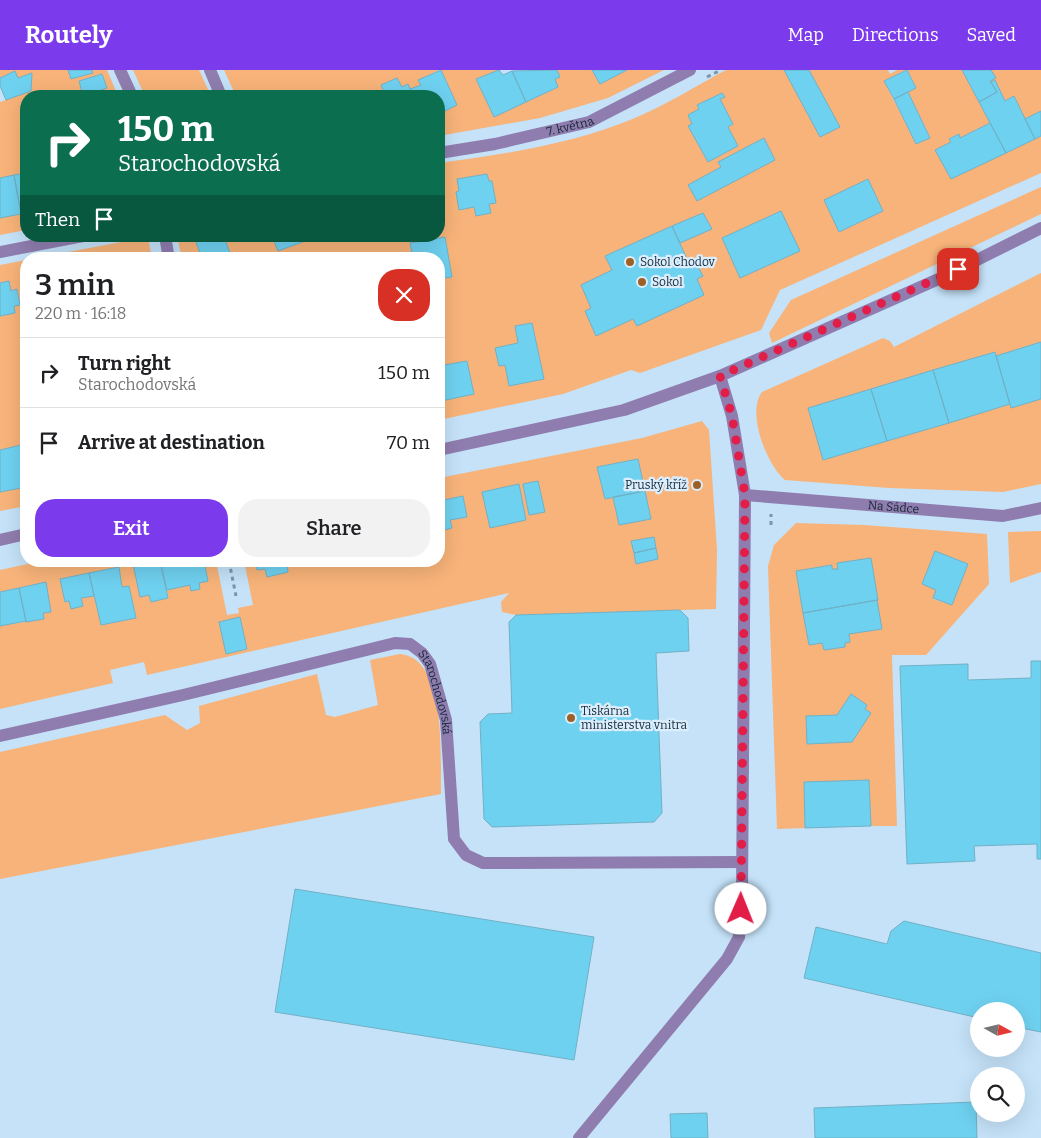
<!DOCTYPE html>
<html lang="en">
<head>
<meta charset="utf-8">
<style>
  body { margin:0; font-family:Bitter,serif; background:#f2f2f2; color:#202124; height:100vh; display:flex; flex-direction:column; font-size:19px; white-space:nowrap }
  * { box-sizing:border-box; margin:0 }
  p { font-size:16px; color:#757577 }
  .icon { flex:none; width:28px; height:28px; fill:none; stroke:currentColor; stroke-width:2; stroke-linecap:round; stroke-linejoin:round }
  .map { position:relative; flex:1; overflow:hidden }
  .details { position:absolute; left:20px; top:182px; width:425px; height:315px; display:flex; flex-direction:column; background:#fff; border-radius:20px; box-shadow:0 5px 20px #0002 }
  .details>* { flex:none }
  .banner { position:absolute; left:20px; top:20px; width:425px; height:152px; border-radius:20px; box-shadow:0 5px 20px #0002; background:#0b6e4f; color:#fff; overflow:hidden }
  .needle { width:32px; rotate:98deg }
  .fabs { position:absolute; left:970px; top:932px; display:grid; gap:10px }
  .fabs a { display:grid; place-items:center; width:55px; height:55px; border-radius:50%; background:#fff; box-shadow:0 5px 20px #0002; font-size:25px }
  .pin { position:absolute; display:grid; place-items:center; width:42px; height:42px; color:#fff; margin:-21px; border-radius:10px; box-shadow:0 2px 8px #0006 }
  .me { position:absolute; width:55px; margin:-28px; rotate:1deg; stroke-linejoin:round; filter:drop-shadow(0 0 4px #0008) }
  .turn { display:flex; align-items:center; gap:18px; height:105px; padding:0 15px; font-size:22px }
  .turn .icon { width:65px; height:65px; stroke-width:2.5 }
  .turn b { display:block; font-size:35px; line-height:42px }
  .then { display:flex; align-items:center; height:48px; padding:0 15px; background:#0003; gap:10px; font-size:19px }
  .round { display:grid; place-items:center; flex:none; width:52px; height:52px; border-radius:20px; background:#f2f2f2 }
  .headline { display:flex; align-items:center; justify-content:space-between; height:85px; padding:0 15px }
  h1 { font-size:30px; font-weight:600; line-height:38px }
  .primary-button { display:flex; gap:10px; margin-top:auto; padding:10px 15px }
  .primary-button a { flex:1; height:58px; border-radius:20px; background:#7c3aed; color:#fff; font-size:20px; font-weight:600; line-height:58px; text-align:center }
  .primary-button a+a { background:#f2f2f2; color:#202124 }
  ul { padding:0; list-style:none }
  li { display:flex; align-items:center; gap:15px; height:70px; padding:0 15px; border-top:1px solid #e0e0e0 }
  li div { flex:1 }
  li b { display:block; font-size:19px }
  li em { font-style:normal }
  header { display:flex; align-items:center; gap:30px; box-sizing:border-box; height:70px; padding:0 25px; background:#7c3aed; color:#fff }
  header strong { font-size:24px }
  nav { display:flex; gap:28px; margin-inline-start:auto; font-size:18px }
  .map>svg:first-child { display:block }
  .green { fill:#f7b379; fill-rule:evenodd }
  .building { fill:#6fd1f0; stroke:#71b0c5 }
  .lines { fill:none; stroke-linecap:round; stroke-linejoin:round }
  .path { stroke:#7c95a8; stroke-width:3; stroke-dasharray:4 4; stroke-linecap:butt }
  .minor { stroke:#8f7daf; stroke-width:12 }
  .route { stroke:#e11d48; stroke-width:9; stroke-dasharray:0 16.2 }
  .poi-dot { fill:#9e6025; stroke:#dbeefd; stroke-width:2 }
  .labels { text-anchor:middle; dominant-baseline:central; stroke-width:4.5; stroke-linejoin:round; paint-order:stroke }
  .street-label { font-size:12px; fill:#142735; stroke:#dbeefd }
  .poi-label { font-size:12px; fill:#142735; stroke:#dbeefd; text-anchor:start }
</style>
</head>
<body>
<header>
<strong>Routely</strong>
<nav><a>Map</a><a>Directions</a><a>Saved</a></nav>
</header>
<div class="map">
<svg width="1041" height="1068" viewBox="0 0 1041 1068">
  <rect width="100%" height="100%" fill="#c5e2f8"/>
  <path class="green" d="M0 0H68L71 9 93 3 92 0H107L118 26H26V103L0 108V32L31 21 32 3 18 8 15 1 0 8ZM102 4 107 18 83 26 79 11Z
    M133 0H199L211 26H145Z
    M224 0H439L419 10 421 15 410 19 381 15 385 25 382 26H289L287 23 279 26H236Z
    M441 0H499L476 9 494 47 558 17 555 9 560 7 557 0H592L600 14 627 0H664L608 28 540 48 439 66V44L457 35Z
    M726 0H888L890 4 897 0H906L884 11 916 74 930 67 908 22 916 17 907 0H962L990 53 960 68 959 64 950 68 951 72 936 80 951 109 1041 66V103L780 220 761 260 640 303 631 300 563 324 439 350V318L441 331 474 324 467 291 439 296V209L452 207 445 168 410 173 413 189H232L224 166H272L278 180 319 166H439V122L444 121 439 93C505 84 573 74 635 48 666 35 696 16 726 0ZM722 23 724 27 720 29 733 54 728 57 738 76 708 92 688 56 692 54 688 45 699 39 697 35ZM764 68 774 90 697 130 688 115 721 97 718 93ZM487 104 489 111H492L496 133 489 134 490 143 476 146 474 137 459 140 456 122 459 121 458 109ZM868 110 883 141 839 162ZM781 141 799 181 740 208 722 168ZM532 253 544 309 510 316 505 295 499 296 495 278 518 273 515 256Z
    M991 0H1041V41L1025 49 1014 26 1005 31 995 11 991 12 990 11 995 8Z
    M1041 117V144L772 273 769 263 791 230Z
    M26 143V160L0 165V148Z
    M177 166H212L196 172 202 189H182Z
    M148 167 152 189H31Z
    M26 190V374L0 380V246L15 243 14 236 20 235 17 219 11 221 9 211 0 213V195Z
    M1041 203V272L996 286 994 282 808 338 824 390 1010 334 1041 329V414L1003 422 889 418 785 410C767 395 746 343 762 322L883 268 890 271 894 277Z
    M702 351 709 360 717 480 716 539 516 545 502 542 501 532 509 523 147 605 144 592 110 600 113 613 0 639V556L43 549V543L51 541 45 513 0 522V500L41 491H146L134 494 141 527 149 525 151 532 168 528 167 520 190 515 191 521 200 519 199 513 208 510 204 491H216L227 545 239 543 238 538 253 535 244 491H256L257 500 265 499 267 507 288 502 287 494 298 491H402L408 495 416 491H439V479L444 478 440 461 451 458 450 450 467 447 462 426 439 431V408L642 368ZM638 389 651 449 619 455 613 427 605 429 597 397ZM538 411 545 442 529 445 523 415ZM654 467 658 489 636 494 632 471ZM118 497 122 517 129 516 136 548 101 555 94 526 81 528 71 539 69 531 65 532 61 509ZM240 547 247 579 226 584Z
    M26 417V436L0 441V422Z
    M796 453 864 455 987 464 989 514 926 585H892L897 756H871L869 710 804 712 805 758 777 759 768 496 774 475ZM935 481 968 494 952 535 933 529 936 520 922 514ZM831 495 832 499H838L882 559 849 564 850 571 845 573V577L824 580 822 573 809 575 796 501ZM851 624 867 635 865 639 871 643 852 672 807 674 806 646 837 645Z
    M1041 461V502L1010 513 1008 462Z
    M400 584C448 588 440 690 441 724L0 809V682L165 645 187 660 200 653 199 636 317 604 326 645 335 647 378 635 370 590Z"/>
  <path class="building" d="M68 0H92L93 3 71 9Z
    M441 0 457 35 439 44V26H413L410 19 421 15 418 10Z
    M499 0 503 5 512 1 526 32 494 47 476 9Z
    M557 0 560 7 555 9 558 17 526 32 512 1Z
    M592 0H627L600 14Z
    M784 0H809L840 57 820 67Z
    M907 0 916 18 894 29 884 11Z
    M962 0H991L996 8 990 11 997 22 979 32Z
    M15 1 18 8 32 3 31 21 6 30 0 16V8Z
    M102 4 107 18 83 26 79 11Z
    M397 8 402 17 408 14 413 26H382L385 25 381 15Z
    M995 10 1005 31 1014 26 1035 69 1006 83 979 32 997 22 991 12Z
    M908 22 930 68 916 74 894 29Z
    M722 23 725 27 720 29 733 54 728 57 738 76 708 92 688 56 692 54 688 45 699 39 697 35Z
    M1041 41V66L1035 69 1025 49Z
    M990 53 1006 83 951 109 935 80 951 72 949 69 959 64 960 68Z
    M764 68 775 90 697 131 688 115 721 97 718 92Z
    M439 96 444 121 439 122Z
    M26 103V143L21 144 14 105Z
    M487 104 489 111H492L496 133 489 134 491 143 476 146 474 137 459 140 456 122 459 121 457 109Z
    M14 105 21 144 0 148V108Z
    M868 109 883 141 839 162 824 130Z
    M781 141 800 181 740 208 722 168Z
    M703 143 712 159 680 173 672 156Z
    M672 156 691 198 697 195 703 206 697 209 704 225 637 256 633 249 596 266 585 241 591 238 581 215 612 200 605 186Z
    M212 166H224L232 189H202L196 172Z
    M272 166H319L278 181Z
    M445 167 452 207 439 209V189H413L410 173Z
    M9 211 11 221 17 219 20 235 14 236 15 243 0 246V213Z
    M532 253 544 309 509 316 505 295 499 296 495 278 518 273 515 256Z
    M1041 272V329L1011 338 996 286Z
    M995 282 1010 334 949 353 933 300Z
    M467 291 474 324 441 331 439 296Z
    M933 300 949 353 887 371 871 319Z
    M871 319 887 371 823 390 808 338Z
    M26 374V402L21 375Z
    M21 375 26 402V417L0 422V380Z
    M638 389 645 421 605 429 597 397Z
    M538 411 545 442 529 445 523 414Z
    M519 414 526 450 490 458 482 422Z
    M645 421 651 449 619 455 613 427Z
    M463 426 467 447 450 450 452 458 440 461 439 431Z
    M439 453 444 478 439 479Z
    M654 467 656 478 634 483 631 471Z
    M656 478 658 489 636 494 634 483Z
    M935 481 968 494 952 535 933 528 936 520 922 514Z
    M871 488 878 530 803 543 796 501 832 495V499H838L837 493Z
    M146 491H160L168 528 151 532 149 525 140 527 133 494Z
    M160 491H204L208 511 199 513 200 519 191 521 190 515 167 520Z
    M256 491H298L287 494 288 502 267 507 265 499 257 500Z
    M119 497 122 517 129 516 136 548 101 555 89 503Z
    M89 503 94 526 81 528 83 536 71 539 69 531 65 532 60 509Z
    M46 512 51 542 43 543 44 549 26 552 19 518Z
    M19 518 26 551 0 556V522Z
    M877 530 882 559 849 564 850 572 845 573V577L824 580 822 573 809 575 803 543Z
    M680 540 688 548 689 581 656 583 662 743 654 752 492 757 484 749 480 652 488 644 512 643 509 552 516 545Z
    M240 547 247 579 226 584 219 552Z
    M1031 591H1041V789H1037V774L974 776 975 791 907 794 900 596 968 594V610L1031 608Z
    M851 624 867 635 865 639 871 643 852 672 807 674 806 646 837 645Z
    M869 710 871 756 805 758 804 712Z
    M295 819 594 867 574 990 275 942Z
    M904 851 1041 883V962L1016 957V941H979V948L804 908 816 857 887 874 891 861Z
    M976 1032 977 1068H815L814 1038Z
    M707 1043 708 1068H671L670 1044Z"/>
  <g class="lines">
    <path class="path" d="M707 7 721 0
      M771 455V444
      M229 491 236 526"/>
    <g class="minor">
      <path d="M120 0 132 26"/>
      <path d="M210 0 221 26"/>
      <path id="s1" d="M439 83 495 74 589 52 690 0"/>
      <path d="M165 166 169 189"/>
      <path d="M0 182 83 166"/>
      <path d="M439 380 624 340 720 306 943 207 1041 158"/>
      <path id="s2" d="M745 425 1003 446 1041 438"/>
      <path d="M0 470 26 464"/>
      <path id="s3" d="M0 666 183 625 395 573 410 574 422 583 430 594 446 650 454 769 466 785 483 793 742 792"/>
      <path d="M579 1068 727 889 739 867 742 823 745 425 732 346 720 306"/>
    </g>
  </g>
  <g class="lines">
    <path class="route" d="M741 839 745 425 732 346 720 306 958 199"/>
  </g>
  <g class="poi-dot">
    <circle cx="630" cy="192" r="5"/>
    <circle cx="642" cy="212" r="5"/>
    <circle cx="697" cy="415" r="5"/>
    <circle cx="571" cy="648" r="5"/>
  </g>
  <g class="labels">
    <g class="street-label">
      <text stroke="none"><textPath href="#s1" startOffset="134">7. května</textPath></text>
      <text stroke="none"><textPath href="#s2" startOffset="149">Na Sádce</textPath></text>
      <text stroke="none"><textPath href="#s3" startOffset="478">Starochodovská</textPath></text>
    </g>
    <g class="poi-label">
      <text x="640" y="192">Sokol Chodov</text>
      <text x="652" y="212">Sokol</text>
      <text x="687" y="415" text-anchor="end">Pruský kříž</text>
      <text x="581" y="641">Tiskárna<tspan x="581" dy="14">ministerstva vnitra</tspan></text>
    </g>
  </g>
</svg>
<div class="fabs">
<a><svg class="needle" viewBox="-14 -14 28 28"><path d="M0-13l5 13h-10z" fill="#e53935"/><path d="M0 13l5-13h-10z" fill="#757577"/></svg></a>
<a><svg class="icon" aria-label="search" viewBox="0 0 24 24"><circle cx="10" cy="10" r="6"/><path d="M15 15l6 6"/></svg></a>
</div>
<div class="pin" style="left:958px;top:199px;background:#d93025"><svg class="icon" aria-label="arrive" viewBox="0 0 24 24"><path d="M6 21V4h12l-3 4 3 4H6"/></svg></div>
<svg class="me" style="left:741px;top:839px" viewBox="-20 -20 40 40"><circle r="19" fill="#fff"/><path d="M0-13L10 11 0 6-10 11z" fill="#e11d48"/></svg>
<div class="banner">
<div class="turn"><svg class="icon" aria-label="right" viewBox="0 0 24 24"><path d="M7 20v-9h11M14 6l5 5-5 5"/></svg><div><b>150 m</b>Starochodovská</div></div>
<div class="then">Then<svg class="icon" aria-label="arrive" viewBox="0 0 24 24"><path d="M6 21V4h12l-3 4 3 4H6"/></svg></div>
</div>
<section class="details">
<div class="headline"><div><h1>3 min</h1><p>220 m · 16:18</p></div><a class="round" style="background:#d93025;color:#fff"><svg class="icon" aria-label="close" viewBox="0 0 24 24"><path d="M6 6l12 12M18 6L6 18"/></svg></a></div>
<ul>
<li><svg class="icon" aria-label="right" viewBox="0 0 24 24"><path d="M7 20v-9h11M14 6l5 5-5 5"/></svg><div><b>Turn right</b><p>Starochodovská</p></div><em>150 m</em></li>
<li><svg class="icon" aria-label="arrive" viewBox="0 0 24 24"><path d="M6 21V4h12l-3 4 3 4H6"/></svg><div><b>Arrive at destination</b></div><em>70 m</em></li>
</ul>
<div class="primary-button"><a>Exit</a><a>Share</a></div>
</section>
</div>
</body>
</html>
